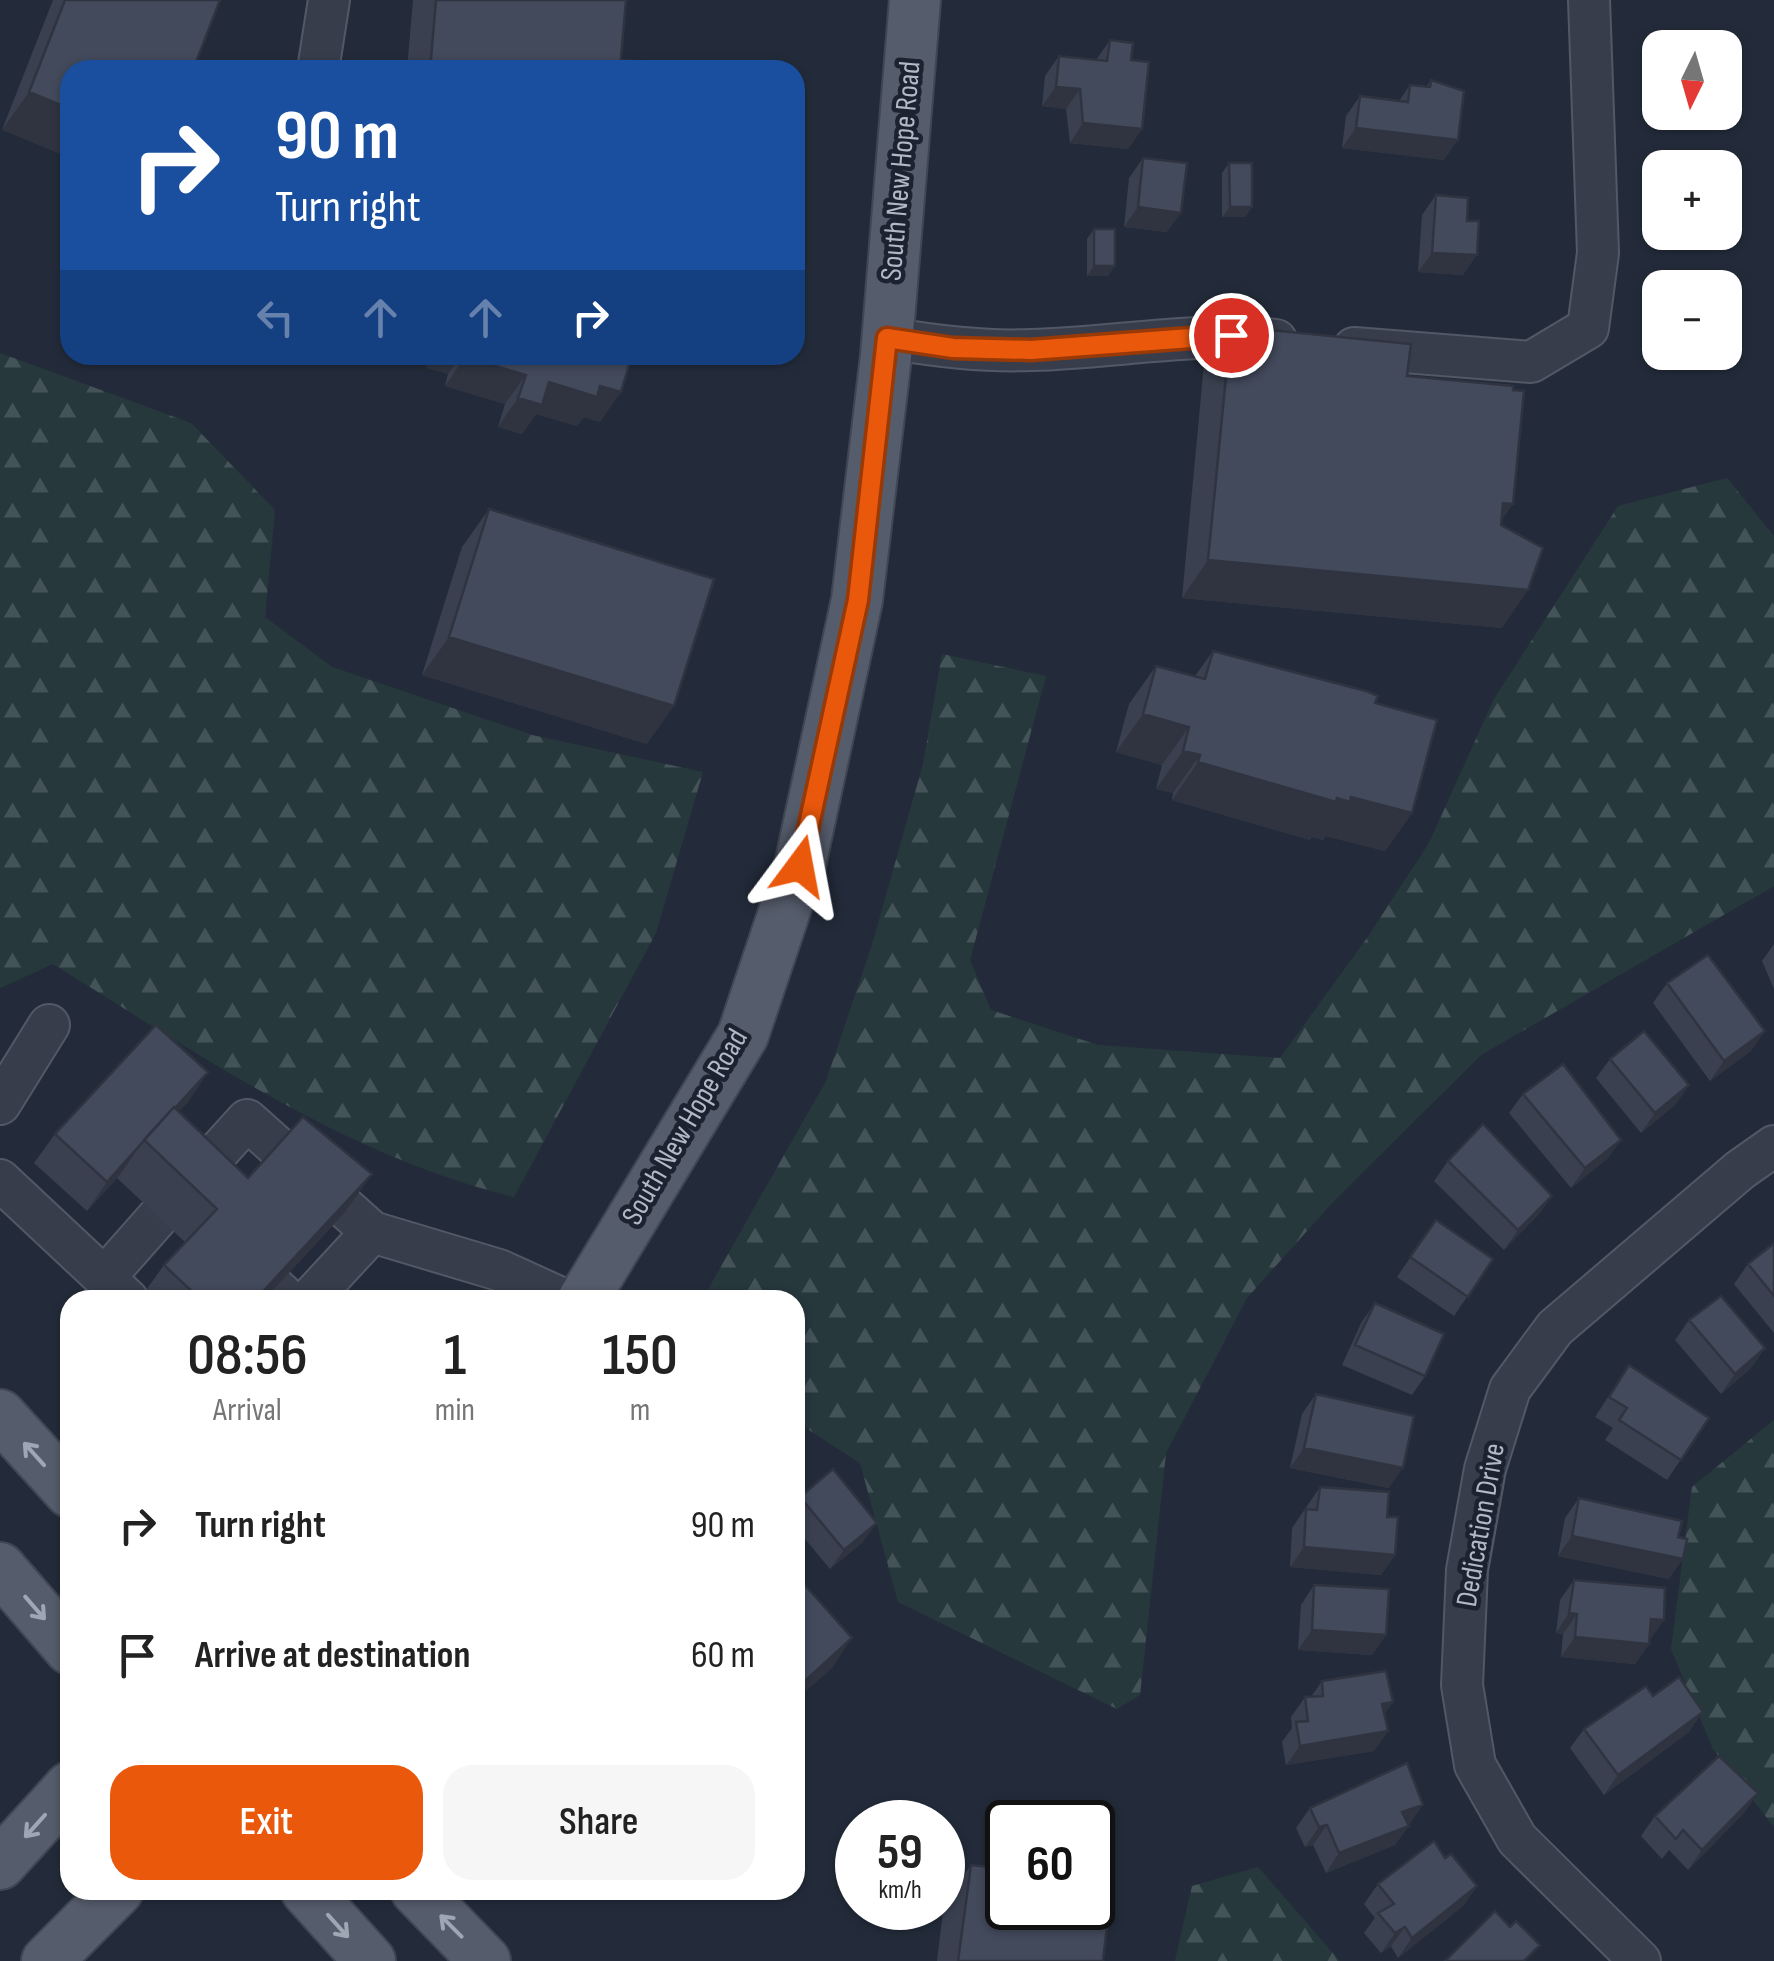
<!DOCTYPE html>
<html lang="en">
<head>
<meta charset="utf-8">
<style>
  body { margin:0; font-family:"Sofia Sans Condensed",sans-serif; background:#f6f6f6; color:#222; height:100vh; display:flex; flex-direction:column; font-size:38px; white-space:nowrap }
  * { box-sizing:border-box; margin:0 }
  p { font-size:32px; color:#767676 }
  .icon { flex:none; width:55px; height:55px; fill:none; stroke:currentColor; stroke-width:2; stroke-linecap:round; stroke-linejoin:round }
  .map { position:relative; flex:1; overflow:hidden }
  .details { position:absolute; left:60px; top:1290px; width:745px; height:610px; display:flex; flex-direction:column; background:#fff; border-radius:30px; box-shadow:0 2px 8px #0004 }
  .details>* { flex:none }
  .hud { position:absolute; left:60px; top:60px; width:745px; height:305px; border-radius:30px; box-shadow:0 2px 8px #0004; background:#1a4fa0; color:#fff; overflow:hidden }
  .needle { width:65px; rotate:185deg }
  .fabs { position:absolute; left:1642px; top:30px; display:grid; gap:20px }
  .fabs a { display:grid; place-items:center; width:100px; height:100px; border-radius:20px; background:#fff; box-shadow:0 2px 8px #0004; font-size:50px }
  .speed { position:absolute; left:835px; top:1800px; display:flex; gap:20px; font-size:50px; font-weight:700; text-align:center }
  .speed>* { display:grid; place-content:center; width:130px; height:130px; border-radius:50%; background:#fff; box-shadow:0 2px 8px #0004; line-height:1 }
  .speed small { font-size:25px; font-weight:400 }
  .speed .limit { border:5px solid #111; border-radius:15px; background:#fff; color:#111 }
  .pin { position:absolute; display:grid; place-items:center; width:85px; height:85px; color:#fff; margin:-42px; border:5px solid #fff; border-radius:50%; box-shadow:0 2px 10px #0007 }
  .me { position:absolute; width:110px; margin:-55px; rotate:13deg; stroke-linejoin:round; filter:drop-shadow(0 0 8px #0008) }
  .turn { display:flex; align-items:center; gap:35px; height:210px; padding:0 50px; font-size:45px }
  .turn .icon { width:130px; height:130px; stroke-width:2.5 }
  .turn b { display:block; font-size:70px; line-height:85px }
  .lanes { display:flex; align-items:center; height:95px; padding:0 50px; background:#0003; justify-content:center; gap:50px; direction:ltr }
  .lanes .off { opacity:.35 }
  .eta { display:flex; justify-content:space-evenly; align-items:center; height:170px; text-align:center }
  .eta b { font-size:60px; font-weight:600; line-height:70px }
  .primary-button { display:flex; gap:20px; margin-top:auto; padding:20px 50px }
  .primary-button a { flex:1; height:115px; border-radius:30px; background:#ea580c; color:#fff; font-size:40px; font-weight:600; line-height:115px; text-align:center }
  .primary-button a+a { background:#f6f6f6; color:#222 }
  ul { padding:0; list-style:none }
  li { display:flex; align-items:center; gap:30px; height:130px; padding:0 50px }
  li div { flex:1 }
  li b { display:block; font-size:38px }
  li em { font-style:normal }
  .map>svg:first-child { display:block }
  .forest { fill:url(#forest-firs) }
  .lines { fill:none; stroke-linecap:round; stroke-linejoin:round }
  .minor-casing { stroke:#525865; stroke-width:44 }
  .major-casing { stroke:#404653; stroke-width:54 }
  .minor { stroke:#373d4b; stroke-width:40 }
  .major { stroke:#555c6b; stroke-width:50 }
  .wall { fill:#3a404f }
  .shaded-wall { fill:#2f3440 }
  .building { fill:#434a5c; stroke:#2f3440; stroke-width:2.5 }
  .oneway { stroke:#9fa6b4 }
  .route-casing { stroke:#983908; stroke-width:25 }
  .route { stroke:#ea580c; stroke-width:18 }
  .labels { text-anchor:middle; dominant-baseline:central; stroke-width:9; stroke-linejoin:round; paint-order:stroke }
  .street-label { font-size:30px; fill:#b2b8c6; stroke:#1c222f }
</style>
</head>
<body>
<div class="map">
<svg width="1774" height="1961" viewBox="0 0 1774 1961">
  <defs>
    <pattern id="forest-firs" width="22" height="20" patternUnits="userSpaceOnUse" patternTransform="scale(2.5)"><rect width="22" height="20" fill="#26383c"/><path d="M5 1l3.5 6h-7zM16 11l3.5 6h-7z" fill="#435357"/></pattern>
  </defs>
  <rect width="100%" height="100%" fill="#232b3a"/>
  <path class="forest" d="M0 353 191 423 275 510 265 617 332 667 532 735 703 772 656 933 514 1197C346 1156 198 1054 53 964L0 988Z
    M1727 478 1774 536V886L1481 1055 1333 1202 1247 1298 1166 1453 1140 1695 1117 1709 898 1602 860 1463 795 1421V1300H702L826 1081 872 945 923 764 942 654 1046 676 970 960 991 1010 1098 1045 1280 1058 1367 938 1429 843 1494 699 1618 506Z
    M1774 1420V1827L1713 1749 1671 1649 1692 1487Z
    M1258 1867 1340 1961H1175L1192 1886Z"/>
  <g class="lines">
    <g class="minor-casing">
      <path id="minor" d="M318 70 329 0
        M887 338C936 346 983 352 1032 350 1114 348 1195 331 1276 340
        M1354 348 1531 362 1588 328 1598 253 1589 0
        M0 1104 49 1025
        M0 1180 128 1300
        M188 1185 247 1120 372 1232
        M104 1278 158 1217
        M275 1288 288 1300
        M309 1300 372 1232 499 1270 565 1300
        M1640 1961 1517 1839 1475 1765 1462 1685 1467 1570 1485 1469 1510 1389 1555 1328 1740 1170 1774 1146"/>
    </g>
    <g class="major-casing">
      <path id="major" d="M583 1300 743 1035 800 865 857 600 886 356 915 0
        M0 1415 70 1492
        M0 1568 70 1649
        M0 1864 70 1787
        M306 1890 370 1961
        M416 1890 485 1961
        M47 1961 118 1890"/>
    </g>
    <use href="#minor" class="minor"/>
    <use href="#major" class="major"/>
  </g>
  <path class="wall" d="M53 0H220L2 130Z
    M413 0H626L621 60 653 70H407Z
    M1110 40 1131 60 1142 129 1128 149 1070 143 1066 109 1042 106 1045 76 1059 56 1096 60Z
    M1431 80 1444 160 1342 148 1346 116 1360 96 1399 101 1410 85 1426 87Z
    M1143 158 1167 232 1124 227 1129 178Z
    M1229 163 1252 207 1245 217H1222V173Z
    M1436 195 1463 275 1418 272 1422 215Z
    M1094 229 1108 276H1087V239Z
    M1231 326 1407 376 1501 521 1502 628 1182 598 1204 364Z
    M431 355H632L600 422 584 417 577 426 536 414 522 434 498 427 505 404 445 386 448 374 427 368Z
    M489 509 647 744 422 675 462 547Z
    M1213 651 1375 703 1412 813 1385 851 1326 836 1323 840 1312 837 1310 840 1172 800 1173 793 1156 789 1162 765 1116 752 1129 704 1156 666 1195 676Z
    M1774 944V989L1762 961Z
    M1667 983 1751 1051 1710 1081 1653 1003Z
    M1610 1059 1689 1085 1675 1105 1641 1133 1596 1078Z
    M208 1072 188 1102 178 1112 248 1178 372 1174 345 1212 264 1300H139L164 1265 185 1242 117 1178 119 1176 87 1211 34 1163 55 1134Z
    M1523 1094 1621 1140 1607 1159 1571 1188 1509 1113Z
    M1448 1161 1552 1196 1538 1215 1504 1250 1434 1181Z
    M1436 1220 1493 1259 1454 1316 1397 1277Z
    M1774 1245V1333L1734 1284 1748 1264Z
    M1375 1303 1425 1376 1412 1395 1342 1365 1361 1323Z
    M1689 1320 1765 1348 1751 1368 1721 1394 1675 1340Z
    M1629 1365 1709 1418 1667 1480 1605 1440 1613 1428 1595 1417Z
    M1316 1394 1389 1488 1290 1468 1302 1414Z
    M1320 1487 1387 1517 1395 1555 1381 1575 1290 1567 1292 1528Z
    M800 1497 863 1542 830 1569 795 1527V1504Z
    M1579 1498 1669 1579 1558 1556 1565 1518Z
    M1574 1580 1649 1640V1644L1635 1664 1561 1657 1563 1634 1556 1633 1560 1600Z
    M1314 1585 1386 1635 1372 1655 1298 1650 1301 1605Z
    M1322 1681 1393 1702 1384 1714 1388 1731 1374 1751 1286 1765 1282 1742 1292 1728 1291 1717 1305 1697H1311Z
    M1584 1729 1689 1732 1604 1795 1570 1748Z
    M1758 1793 1744 1813 1688 1870 1669 1850 1662 1859 1641 1836 1655 1816Z
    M1310 1808 1408 1825 1395 1845 1326 1873 1313 1845 1305 1847 1296 1828Z
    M1445 1858 1477 1886 1463 1906 1398 1958 1391 1946 1381 1953 1364 1933 1375 1918 1364 1904 1378 1884Z
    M971 1865 1103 1961H937L944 1903Z"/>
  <path class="shaded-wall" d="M1056 87 1080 89 1066 109 1042 106Z
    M29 92 70 109V158L2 130Z
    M1083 123 1142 129 1128 149 1070 143Z
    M1356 128 1458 140 1444 160 1342 148Z
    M1138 207 1181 213 1167 232 1124 227Z
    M1230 207H1252L1245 217H1222Z
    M1432 253 1477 255 1463 275 1418 272Z
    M1094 266H1115L1108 276H1087Z
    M436 355H461L448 374 427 368Z
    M465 357 526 375 505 404 445 386Z
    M549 382 600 386 621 392 600 422 584 417 577 426 536 414 522 434 498 427 518 398Z
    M1503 503 1513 504 1487 542Z
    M1208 560 1528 590 1502 628 1182 598Z
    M449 637 674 706 647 744 422 675Z
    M1143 714 1189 727 1162 765 1116 752Z
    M1183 751 1200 755 1173 793 1156 789Z
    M1198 762 1337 798 1351 797 1412 813 1385 851 1326 836 1323 840 1312 837 1310 840 1172 800Z
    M1765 1031 1751 1051 1710 1081 1724 1061Z
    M208 1072 188 1102 148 1144 145 1141Z
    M1689 1085 1675 1105 1641 1133 1655 1113Z
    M1621 1140 1607 1159 1571 1188 1585 1168Z
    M139 1147 119 1176 87 1211 107 1182Z
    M372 1174 345 1212 264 1300H255Z
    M1552 1196 1538 1215 1504 1250 1518 1230Z
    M1765 1348 1751 1368 1721 1394 1735 1374Z
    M1304 1448 1403 1468 1389 1488 1290 1468Z
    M877 1523 863 1542 830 1569 844 1550Z
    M1572 1536 1683 1559 1669 1579 1558 1556Z
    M1304 1547 1395 1555 1381 1575 1290 1567Z
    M1569 1613 1577 1614 1563 1634 1556 1633Z
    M1651 1619 1664 1620 1650 1640Z
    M1312 1630 1386 1635 1372 1655 1298 1650Z
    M1575 1637 1649 1644 1635 1664 1561 1657Z
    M852 1638 832 1668 795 1701V1690Z
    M1393 1702 1379 1722 1382 1704Z
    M1703 1712 1689 1732 1604 1795 1618 1775Z
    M1388 1731 1374 1751 1286 1765 1300 1746Z
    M1758 1793 1744 1813 1688 1870 1702 1850Z
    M1423 1805 1409 1825 1389 1832 1402 1812Z
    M1327 1825 1313 1845 1305 1847 1319 1827Z
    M1409 1826 1395 1845 1326 1873 1339 1853Z
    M1477 1886 1463 1906 1398 1958 1412 1938Z
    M1405 1927 1391 1946 1381 1953 1395 1933Z"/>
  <path class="building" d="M65 0H220L193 70H70V109L29 92Z
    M436 0H626L620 70H430Z
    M1110 40 1133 43 1131 60 1149 62 1142 129 1083 123 1080 89 1056 87 1059 56 1107 61Z
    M621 60 654 62 653 70H620Z
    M1431 80 1464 91 1458 140 1356 128 1360 96 1408 102 1410 85 1430 87Z
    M1143 158 1187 163 1181 213 1138 207Z
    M1229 163H1252V207H1230Z
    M1436 195 1468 198 1467 221H1479L1477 255 1432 253Z
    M1094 229H1115V266H1094Z
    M1231 326 1411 344 1407 376 1513 386V390L1524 391 1513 504 1503 503 1501 525 1543 548 1528 590 1208 560Z
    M466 355H632L621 392 600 386 597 397 549 382 542 405 518 398 526 375 465 357Z
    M489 509 714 579 674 706 449 637Z
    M1213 651 1366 691 1378 696 1375 703 1437 720 1412 813 1351 797 1350 802 1337 798 1336 802 1198 762 1200 755 1183 751 1189 727 1143 714 1156 666 1205 679Z
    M1708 955 1765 1031 1724 1061 1667 983Z
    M156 1025 208 1072 175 1108 174 1107 107 1182 55 1134Z
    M1644 1031 1689 1085 1655 1113 1610 1059Z
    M1563 1064 1621 1140 1585 1168 1523 1094Z
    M174 1107 248 1178 303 1117 372 1174 255 1300H201L164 1265 217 1209 144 1140Z
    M1483 1124 1552 1196 1518 1230 1448 1161Z
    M1436 1220 1493 1259 1468 1297 1410 1257Z
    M1773 1244 1774 1245V1296L1748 1264Z
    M1721 1296 1765 1348 1735 1374 1689 1320Z
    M1375 1303 1444 1334 1425 1376 1355 1345Z
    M1629 1365 1709 1418 1681 1460 1619 1420 1627 1408 1609 1397Z
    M1316 1394 1414 1416 1403 1468 1304 1448Z
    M833 1469 877 1523 844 1550 800 1497Z
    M1320 1487 1389 1492 1387 1517H1398L1395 1555 1304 1547 1306 1509 1317 1510Z
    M1579 1498 1682 1521 1678 1537 1687 1539 1683 1559 1572 1536Z
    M795 1574 852 1638 795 1690Z
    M1574 1580 1665 1588 1664 1620 1651 1619 1649 1644 1575 1637 1577 1614 1569 1613Z
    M1314 1585 1389 1589 1386 1635 1312 1630Z
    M1386 1671 1393 1702 1382 1704 1388 1731 1300 1746 1296 1722 1308 1721 1305 1697 1323 1696 1322 1681Z
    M1679 1677 1703 1712 1618 1775 1584 1729 1646 1686 1653 1696Z
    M1719 1756 1758 1793 1702 1850 1683 1830 1676 1839 1655 1816Z
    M1407 1763 1423 1805 1402 1812 1409 1826 1339 1853 1327 1825 1319 1827 1310 1808Z
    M1434 1841 1445 1858 1451 1854 1477 1886 1412 1938 1405 1927 1395 1933 1378 1913 1394 1904 1378 1884Z
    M971 1865 1008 1869V1908H1092V1880L1112 1882 1103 1961H958Z
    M1495 1911 1510 1927 1516 1921 1540 1945 1524 1961H1445Z"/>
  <defs><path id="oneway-shaft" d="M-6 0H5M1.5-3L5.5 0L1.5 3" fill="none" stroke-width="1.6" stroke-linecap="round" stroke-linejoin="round" transform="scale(2.5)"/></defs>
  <g class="oneway">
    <use href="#oneway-shaft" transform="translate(34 1454) rotate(-132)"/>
    <use href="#oneway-shaft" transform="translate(35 1608) rotate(49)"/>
    <use href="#oneway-shaft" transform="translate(35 1826) rotate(132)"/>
    <use href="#oneway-shaft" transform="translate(338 1926) rotate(48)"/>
    <use href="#oneway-shaft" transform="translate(451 1926) rotate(-135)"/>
  </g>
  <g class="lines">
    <g class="route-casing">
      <path id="route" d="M800 866 858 600 887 338 953 348 1031 350 1231 335"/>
    </g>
    <use href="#route" class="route"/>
  </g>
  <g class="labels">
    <g class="street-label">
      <text transform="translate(901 171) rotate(-85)">South New Hope Road</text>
      <text transform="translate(685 1127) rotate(-60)">South New Hope Road</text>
      <text transform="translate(1481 1525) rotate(-80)">Dedication Drive</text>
    </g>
  </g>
</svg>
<div class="fabs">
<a><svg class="needle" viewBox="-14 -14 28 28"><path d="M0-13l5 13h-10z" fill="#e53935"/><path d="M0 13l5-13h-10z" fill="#767676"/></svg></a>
<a>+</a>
<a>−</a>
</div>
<div class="speed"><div>59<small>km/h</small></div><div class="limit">60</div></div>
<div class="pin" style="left:1231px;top:335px;background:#d93025"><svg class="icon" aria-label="arrive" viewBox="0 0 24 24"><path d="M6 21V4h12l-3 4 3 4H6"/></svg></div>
<svg class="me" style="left:800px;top:866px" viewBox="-20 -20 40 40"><path d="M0-17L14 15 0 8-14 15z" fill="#ea580c" stroke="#fff" stroke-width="4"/></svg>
<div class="hud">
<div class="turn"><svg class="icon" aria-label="right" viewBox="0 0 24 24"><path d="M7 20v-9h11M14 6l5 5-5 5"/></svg><div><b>90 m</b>Turn right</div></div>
<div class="lanes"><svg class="icon off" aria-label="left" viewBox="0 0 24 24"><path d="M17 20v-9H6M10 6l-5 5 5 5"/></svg><svg class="icon off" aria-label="ahead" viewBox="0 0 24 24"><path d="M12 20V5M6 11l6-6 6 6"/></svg><svg class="icon off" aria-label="ahead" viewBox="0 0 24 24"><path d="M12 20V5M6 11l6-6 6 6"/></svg><svg class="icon" aria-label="right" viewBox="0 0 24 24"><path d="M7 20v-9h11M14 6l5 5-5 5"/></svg></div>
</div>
<section class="details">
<div class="eta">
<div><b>08:56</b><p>Arrival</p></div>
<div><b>1</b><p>min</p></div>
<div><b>150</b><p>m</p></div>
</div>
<ul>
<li><svg class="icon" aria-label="right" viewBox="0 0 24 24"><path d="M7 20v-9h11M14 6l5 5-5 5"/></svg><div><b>Turn right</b></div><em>90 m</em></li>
<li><svg class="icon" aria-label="arrive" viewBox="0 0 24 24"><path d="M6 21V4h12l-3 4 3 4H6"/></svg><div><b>Arrive at destination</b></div><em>60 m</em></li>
</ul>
<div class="primary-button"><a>Exit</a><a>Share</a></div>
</section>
</div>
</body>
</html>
